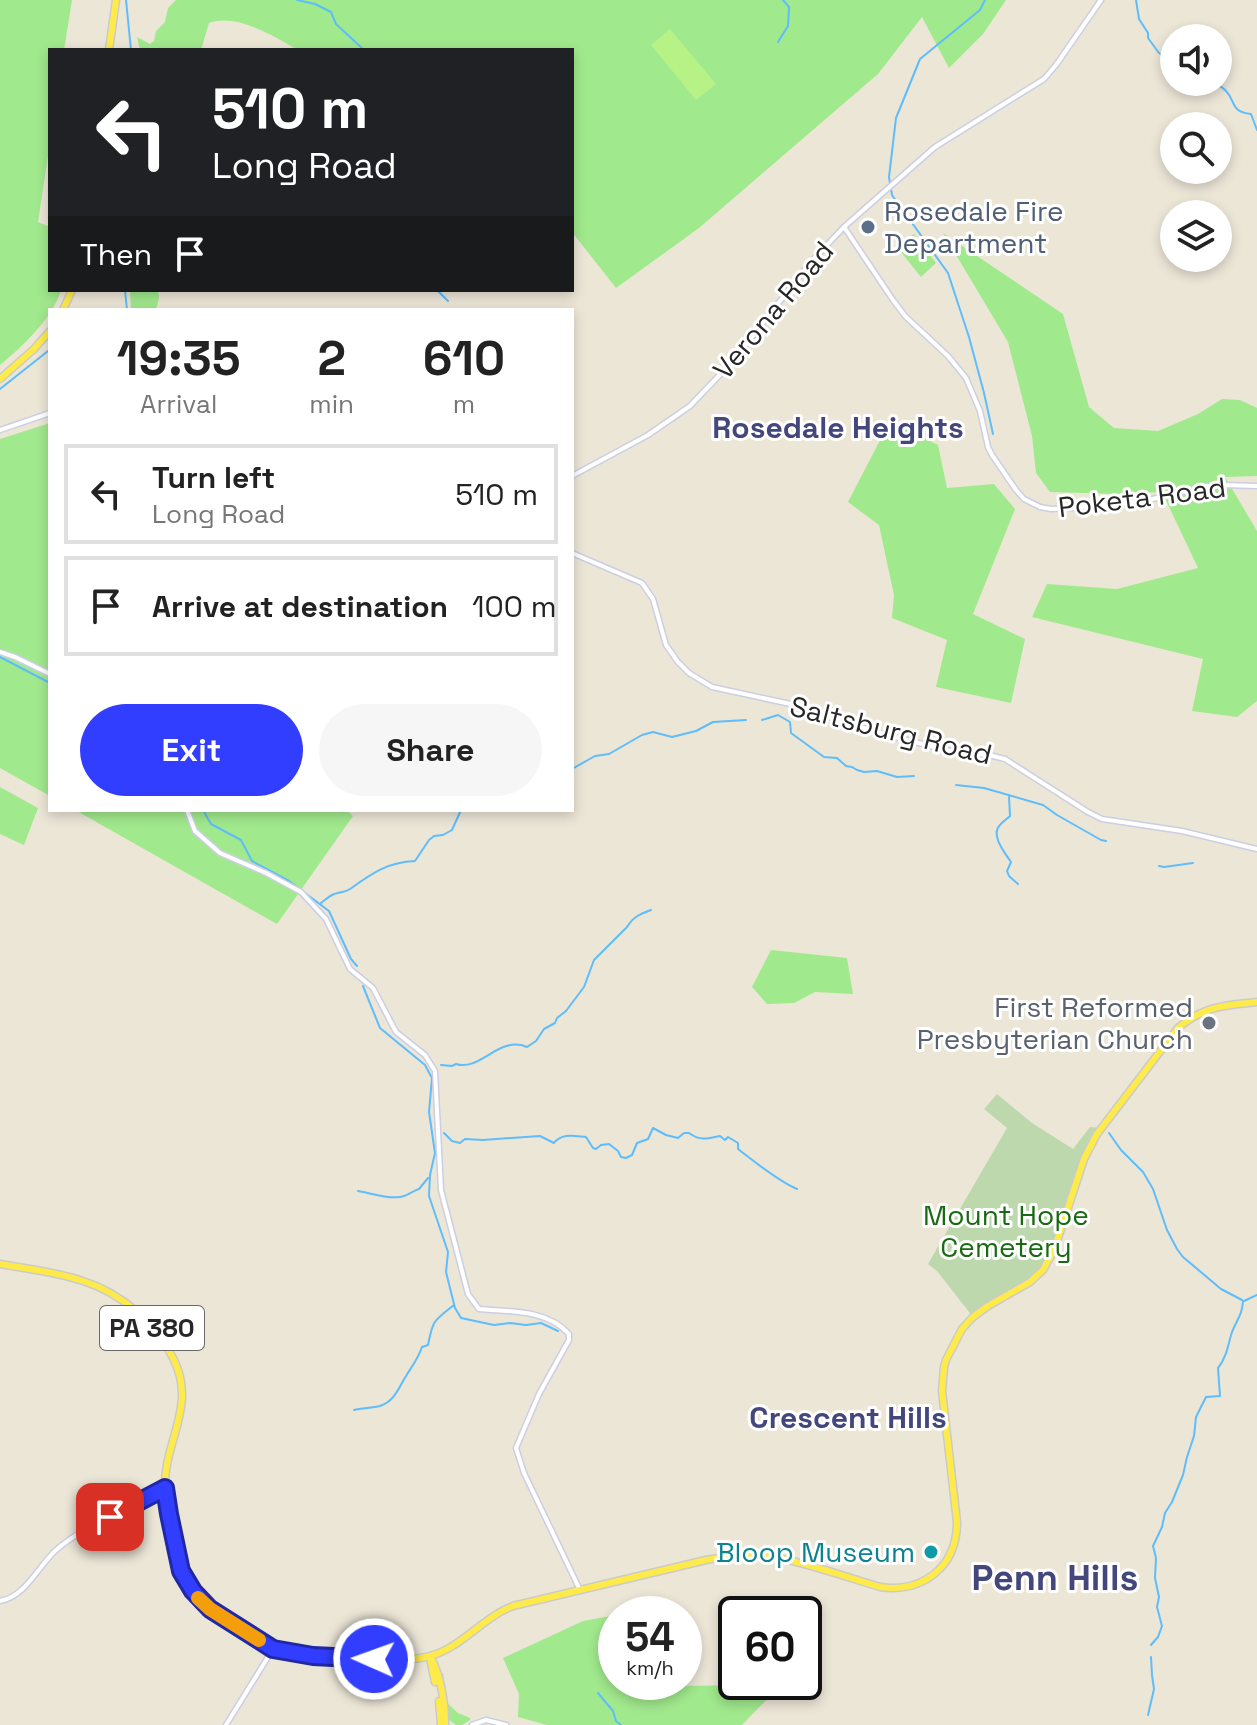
<!DOCTYPE html>
<html lang="en">
<head>
<meta charset="utf-8">
<style>
  body { margin:0; font-family:"Space Grotesk",sans-serif; background:#f6f6f6; color:#222; height:100vh; display:flex; flex-direction:column; font-size:30px; white-space:nowrap }
  * { box-sizing:border-box; margin:0 }
  p { font-size:26px; color:#767676 }
  .icon { flex:none; width:44px; height:44px; fill:none; stroke:currentColor; stroke-width:2; stroke-linecap:round; stroke-linejoin:round }
  .map { position:relative; flex:1; overflow:hidden }
  .panel { position:absolute; left:48px; top:308px; width:526px; height:504px; display:flex; flex-direction:column; background:#fff; border-radius:0px; box-shadow:0 4px 12px #0003 }
  .panel>* { flex:none }
  .top-card { position:absolute; left:48px; top:48px; width:526px; height:244px; border-radius:0px; box-shadow:0 4px 12px #0003; background:#202124; color:#fff; overflow:hidden }
  .controls { position:absolute; left:1160px; top:24px; display:grid; gap:16px }
  .controls a { display:grid; place-items:center; width:72px; height:72px; border-radius:50%; background:#fff; box-shadow:0 4px 12px #0003; font-size:40px }
  .speed { position:absolute; left:598px; top:1596px; display:flex; gap:16px; font-size:40px; font-weight:700; text-align:center }
  .speed>* { display:grid; place-content:center; width:104px; height:104px; border-radius:50%; background:#fff; box-shadow:0 4px 12px #0003; line-height:1 }
  .speed small { font-size:20px; font-weight:400 }
  .speed .limit { border:4px solid #111; border-radius:12px; background:#fff; color:#111 }
  .pin { position:absolute; display:grid; place-items:center; width:68px; height:68px; color:#fff; margin:-34px; border-radius:16px; box-shadow:0 4px 12px #0006 }
  .me { position:absolute; width:88px; margin:-44px; rotate:272deg; stroke-linejoin:round; filter:drop-shadow(0 0 6px #0008) }
  .turn { display:flex; align-items:center; gap:28px; height:168px; padding:0 32px; font-size:36px }
  .turn .icon { width:104px; height:104px; stroke-width:2.5 }
  .turn b { display:block; font-size:56px; line-height:68px }
  .then { display:flex; align-items:center; height:76px; padding:0 32px; background:#0003; gap:16px; font-size:30px }
  .eta { display:flex; justify-content:space-evenly; align-items:center; height:136px; text-align:center }
  .eta b { font-size:48px; font-weight:800; line-height:56px }
  .action { display:flex; gap:16px; margin-top:auto; padding:16px 32px }
  .action a { flex:1; height:92px; border-radius:48px; background:#313dff; color:#fff; font-size:32px; font-weight:800; line-height:92px; text-align:center }
  .action a+a { background:#f6f6f6; color:#222 }
  ul { padding:0; list-style:none }
  li { display:flex; align-items:center; gap:24px; height:100px; margin:0 16px 12px; padding:0 16px; border:4px solid #e0e0e0; border-radius:0px }
  li div { flex:1 }
  li b { display:block; font-size:30px }
  li em { font-style:normal }
  .map>svg:first-child { display:block }
  .green { fill:#a1e98d }
  .cemetery { fill:#bcd8ac }
  .pitch { fill:#b7f287 }
  .lines { fill:none; stroke-linecap:round; stroke-linejoin:round }
  .stream { stroke:#5ebdfa; stroke-width:2 }
  .secondary-casing { stroke:#cccee3; stroke-width:7 }
  .primary-casing { stroke:#cbcbcb; stroke-width:9 }
  .secondary { stroke:#fff; stroke-width:4 }
  .primary { stroke:#feeb4a; stroke-width:6 }
  .route-casing { stroke:#2028a6; stroke-width:20 }
  .route { stroke:#313dff; stroke-width:14 }
  .slow { stroke:#f59e0b; stroke-width:14 }
  .service-dot { fill:#5c6f8a; stroke:#fff; stroke-width:3 }
  .worship-dot { fill:#6b7280; stroke:#fff; stroke-width:3 }
  .culture-dot { fill:#0f9aa8; stroke:#fff; stroke-width:3 }
  .labels { text-anchor:middle; dominant-baseline:central; stroke-width:6; stroke-linejoin:round; paint-order:stroke }
  .shield { fill:#fff; stroke:#686868; stroke-width:2 }
  .shield-label { font-size:26px; font-weight:bold; fill:#272727 }
  .service-label { font-size:28px; fill:#4e5e75; stroke:#fff; text-anchor:start }
  .street-label { font-size:28px; fill:#272727; stroke:#fff }
  .worship-label { font-size:28px; fill:#5b616d; stroke:#fff; text-anchor:end }
  .park-label { font-size:28px; fill:#196a12; stroke:#fff }
  .culture-label { font-size:28px; fill:#0d838f; stroke:#fff; text-anchor:end }
  .neighbourhood-label { font-size:30px; font-weight:bold; fill:#44477c; stroke:#fff }
  .district-label { font-size:36px; font-weight:bold; fill:#44477c; stroke:#fff }
</style>
</head>
<body>
<div class="map">
<svg width="1257" height="1725" viewBox="0 0 1257 1725">
  <rect width="100%" height="100%" fill="#ece6d7"/>
  <path class="green" d="M0 0H72L64 50H50V143L38 222 50 227V290H61C53 318 22 347 0 365Z
    M176 0H1006L983 34 949 68 922 17 878 74 699 228 616 288 572 232V50H298C273 36 237 13 209 23L201 50H140L137 37 150 44 154 41 156 31 165 22 168 8Z
    M943 233 1063 314 1089 407 1114 428 1158 431 1198 414 1222 399 1240 400 1257 408V476L1225 477 1257 531V701L1237 717 1192 711 1203 659 1032 617 1047 584 1117 589 1198 568 1162 492 1116 494 1050 492 1036 473 1032 436 1008 342Z
    M914 234 936 263 921 277 897 247Z
    M130 290H158L159 298 156 310H131Z
    M890 421 938 445 947 488 994 484 1015 509 973 614 1025 639 1011 703 936 687 947 640 892 618 894 595 879 525 848 502Z
    M50 423V796L0 768V439Z
    M0 787 38 808 24 845 0 834Z
    M75 810H346L353 816 277 924Z
    M771 950 847 958 853 994 815 992 794 1003 767 1004 752 987Z
    M616 1615V1682H674L677 1686 747 1685C757 1682 764 1681 773 1685L775 1691 742 1725H547L518 1717 519 1694 503 1658 583 1621Z
    M440 1673H443L447 1703 458 1713 470 1718V1720L462 1725H456L449 1720Z"/>
  <path class="cemetery" d="M997 1094 1032 1123 1073 1149 1090 1127 1101 1128 1084 1159 1054 1250 1043 1270 973 1317 937 1271 928 1264 1007 1128 984 1109Z"/>
  <path class="pitch" d="M670 29 716 84 696 100 651 45Z"/>
  <g class="lines">
    <path class="stream" d="M126 0 131 50
      M297 0 315 4 331 12 336 24 364 50
      M985 0 980 10 920 59 896 118 889 177 892 195 948 273 969 337 984 393 993 434
      M1136 0 1139 19 1148 33V38L1159 53 1174 63
      M778 42 788 26 789 7 783 0
      M1214 82C1218 85 1223 87 1226 91 1236 101 1230 112 1251 114L1257 130
      M125 290 127 310
      M437 290 448 301
      M0 389 48 351
      M0 657 50 683
      M762 720 778 715 790 722 791 733 824 757 837 758 846 766 852 767 857 770 864 772 877 771 897 777 914 776
      M572 769 595 756 609 754 642 735 653 732 672 737 696 731 713 722 746 720
      M956 785 984 788 1043 805 1057 815 1101 840 1106 841
      M1009 797 1010 816C1007 819 1003 821 1000 825 990 835 1005 853 1011 862L1007 871 1009 876 1018 884
      M203 810 211 824 241 840 252 861 289 881 329 911 351 959 357 966
      M1159 866 1164 867 1193 863
      M321 903C325 900 328 897 332 895 338 892 344 893 350 889 371 874 387 862 415 861L429 840 434 836 443 835 452 830 461 810
      M363 986 380 1028 425 1065 432 1078 429 1112 435 1153 430 1175 429 1196 448 1252 446 1272 455 1308 461 1318 494 1325 510 1323 526 1325 541 1323 558 1331
      M441 1065 452 1066 456 1064C480 1072 499 1035 527 1047L536 1041 544 1029 555 1023 557 1018 566 1011 584 987 594 960 627 927C633 917 640 914 651 910
      M444 1133 452 1141 460 1143 465 1139 483 1140 540 1136 554 1143C562 1133 574 1136 586 1137L593 1148 596 1149 601 1145 609 1144 618 1151 621 1157 626 1158 632 1155 637 1143 648 1139 653 1128 666 1135 678 1138 684 1133H689C700 1141 707 1139 720 1136L725 1140 728 1137 738 1143V1149C755 1162 778 1181 797 1189
      M1109 1133 1121 1150 1143 1172 1153 1189 1167 1230 1177 1249 1183 1257 1221 1289 1242 1300
      M358 1191C371 1193 386 1199 400 1197 408 1196 412 1191 419 1189L428 1178
      M1244 1301 1257 1295
      M354 1410C362 1408 372 1408 380 1406 395 1401 399 1387 406 1376 412 1366 418 1359 422 1347L428 1345C433 1319 434 1321 454 1305
      M1151 1645 1158 1637 1162 1626 1157 1607 1159 1597 1155 1578 1156 1558 1153 1546 1162 1527 1165 1513 1172 1502 1183 1475 1187 1457 1194 1436 1196 1417 1206 1397 1220 1396 1218 1368C1227 1357 1228 1344 1232 1332 1237 1319 1242 1316 1243 1301
      M598 1693 613 1711 616 1721 621 1725
      M1148 1715 1154 1689 1152 1675 1151 1657"/>
    <g class="secondary-casing">
      <path id="secondary" d="M844 227 893 300 905 316 948 356 966 378 980 411 988 447 992 455 1016 490 1024 499 1040 507 1051 509 1073 508 1144 501 1208 486 1222 485 1257 486
        M0 430 50 413
        M572 476 648 435 690 406 733 361 809 264 844 227 935 147 1044 79 1056 65 1101 0
        M572 553 642 583 653 599 666 645 678 662 689 673 712 687 795 705 838 720 891 736 958 753 989 755 1005 759 1088 812 1102 819 1182 831 1257 849
        M0 652 15 657 50 674
        M187 810 195 831 220 853 266 873 301 892 326 919 350 969 373 988 396 1032 425 1055 435 1071 441 1190 468 1294 479 1309C509 1312 547 1309 569 1334V1340L539 1394 516 1448 524 1473 580 1590
        M0 1601C26 1596 37 1568 55 1551 81 1527 133 1505 165 1488
        M226 1725 273 1649
        M472 1725 486 1720 506 1725"/>
    </g>
    <g class="primary-casing">
      <path id="primary" d="M109 50 116 0
        M63 310 72 290
        M0 379 34 349 50 331
        M0 1264C28 1269 57 1272 83 1281 121 1293 156 1323 173 1358 198 1406 163 1442 165 1489 167 1514 175 1561 187 1583 201 1606 225 1619 247 1633 256 1638 264 1645 273 1649 301 1660 401 1664 430 1656 461 1648 483 1617 513 1606L706 1560C723 1557 739 1554 756 1555 794 1558 843 1576 880 1587 923 1593 957 1567 957 1522L942 1391 944 1367 946 1360 962 1329 973 1317 988 1306 1030 1282 1043 1270 1054 1250 1084 1159 1097 1134 1178 1028C1204 1006 1225 1005 1257 1002
        M430 1656C441 1675 445 1703 445 1725
        M430 1658 435 1682
        M439 1701 441 1725"/>
    </g>
    <use href="#secondary" class="secondary"/>
    <use href="#primary" class="primary"/>
  </g>
  <g class="lines">
    <g class="route-casing">
      <path id="route" d="M110 1517 165 1488 169 1514 181 1571 193 1591 210 1609 273 1649 313 1656 374 1659"/>
    </g>
    <use href="#route" class="route"/>
    <path class="slow" d="M198 1598 210 1609 259 1640"/>
  </g>
  <circle class="service-dot" cx="868" cy="227" r="8"/>
  <circle class="worship-dot" cx="1209" cy="1023" r="8"/>
  <circle class="culture-dot" cx="931" cy="1552" r="8"/>
  <g class="labels">
    <rect class="shield" x="100" y="1306" width="104" height="44" rx="6"/>
    <g class="shield-label">
      <text x="152" y="1328">PA 380</text>
    </g>
    <g class="service-label">
      <text x="884" y="211">Rosedale Fire<tspan x="884" dy="32">Department</tspan></text>
    </g>
    <g class="street-label">
      <text transform="translate(773 310) rotate(-50)">Verona Road</text>
      <text transform="translate(1142 497) rotate(-7)">Poketa Road</text>
      <text transform="translate(891 730) rotate(14)">Saltsburg Road</text>
    </g>
    <g class="worship-label">
      <text x="1193" y="1007">First Reformed<tspan x="1193" dy="32">Presbyterian Church</tspan></text>
    </g>
    <g class="park-label">
      <text x="1006" y="1215">Mount Hope<tspan x="1006" dy="32">Cemetery</tspan></text>
    </g>
    <g class="culture-label">
      <text x="915" y="1552">Bloop Museum</text>
    </g>
    <g class="neighbourhood-label">
      <text x="838" y="427">Rosedale Heights</text>
      <text x="848" y="1417">Crescent Hills</text>
    </g>
    <g class="district-label">
      <text x="1055" y="1578">Penn Hills</text>
    </g>
  </g>
</svg>
<div class="controls">
<a><svg class="icon" aria-label="sound" viewBox="0 0 24 24"><path d="M4 9h4l5-4v14l-5-4H4zM17 9q2 3 0 6"/></svg></a>
<a><svg class="icon" aria-label="search" viewBox="0 0 24 24"><circle cx="10" cy="10" r="6"/><path d="M15 15l6 6"/></svg></a>
<a><svg class="icon" aria-label="layers" viewBox="0 0 24 24"><path d="M12 4l9 5-9 5-9-5zM3 14l9 5 9-5"/></svg></a>
</div>
<div class="speed"><div>54<small>km/h</small></div><div class="limit">60</div></div>
<div class="pin" style="left:110px;top:1517px;background:#d93025"><svg class="icon" aria-label="arrive" viewBox="0 0 24 24"><path d="M6 21V4h12l-3 4 3 4H6"/></svg></div>
<svg class="me" style="left:374px;top:1659px" viewBox="-20 -20 40 40"><circle r="17" fill="#313dff" stroke="#fff" stroke-width="3"/><path d="M0-11L8 9 0 5-8 9z" fill="#fff"/></svg>
<div class="top-card">
<div class="turn"><svg class="icon" aria-label="left" viewBox="0 0 24 24"><path d="M17 20v-9H6M10 6l-5 5 5 5"/></svg><div><b>510 m</b>Long Road</div></div>
<div class="then">Then<svg class="icon" aria-label="arrive" viewBox="0 0 24 24"><path d="M6 21V4h12l-3 4 3 4H6"/></svg></div>
</div>
<section class="panel">
<div class="eta">
<div><b>19:35</b><p>Arrival</p></div>
<div><b>2</b><p>min</p></div>
<div><b>610</b><p>m</p></div>
</div>
<ul>
<li><svg class="icon" aria-label="left" viewBox="0 0 24 24"><path d="M17 20v-9H6M10 6l-5 5 5 5"/></svg><div><b>Turn left</b><p>Long Road</p></div><em>510 m</em></li>
<li><svg class="icon" aria-label="arrive" viewBox="0 0 24 24"><path d="M6 21V4h12l-3 4 3 4H6"/></svg><div><b>Arrive at destination</b></div><em>100 m</em></li>
</ul>
<div class="action"><a>Exit</a><a>Share</a></div>
</section>
</div>
</body>
</html>
